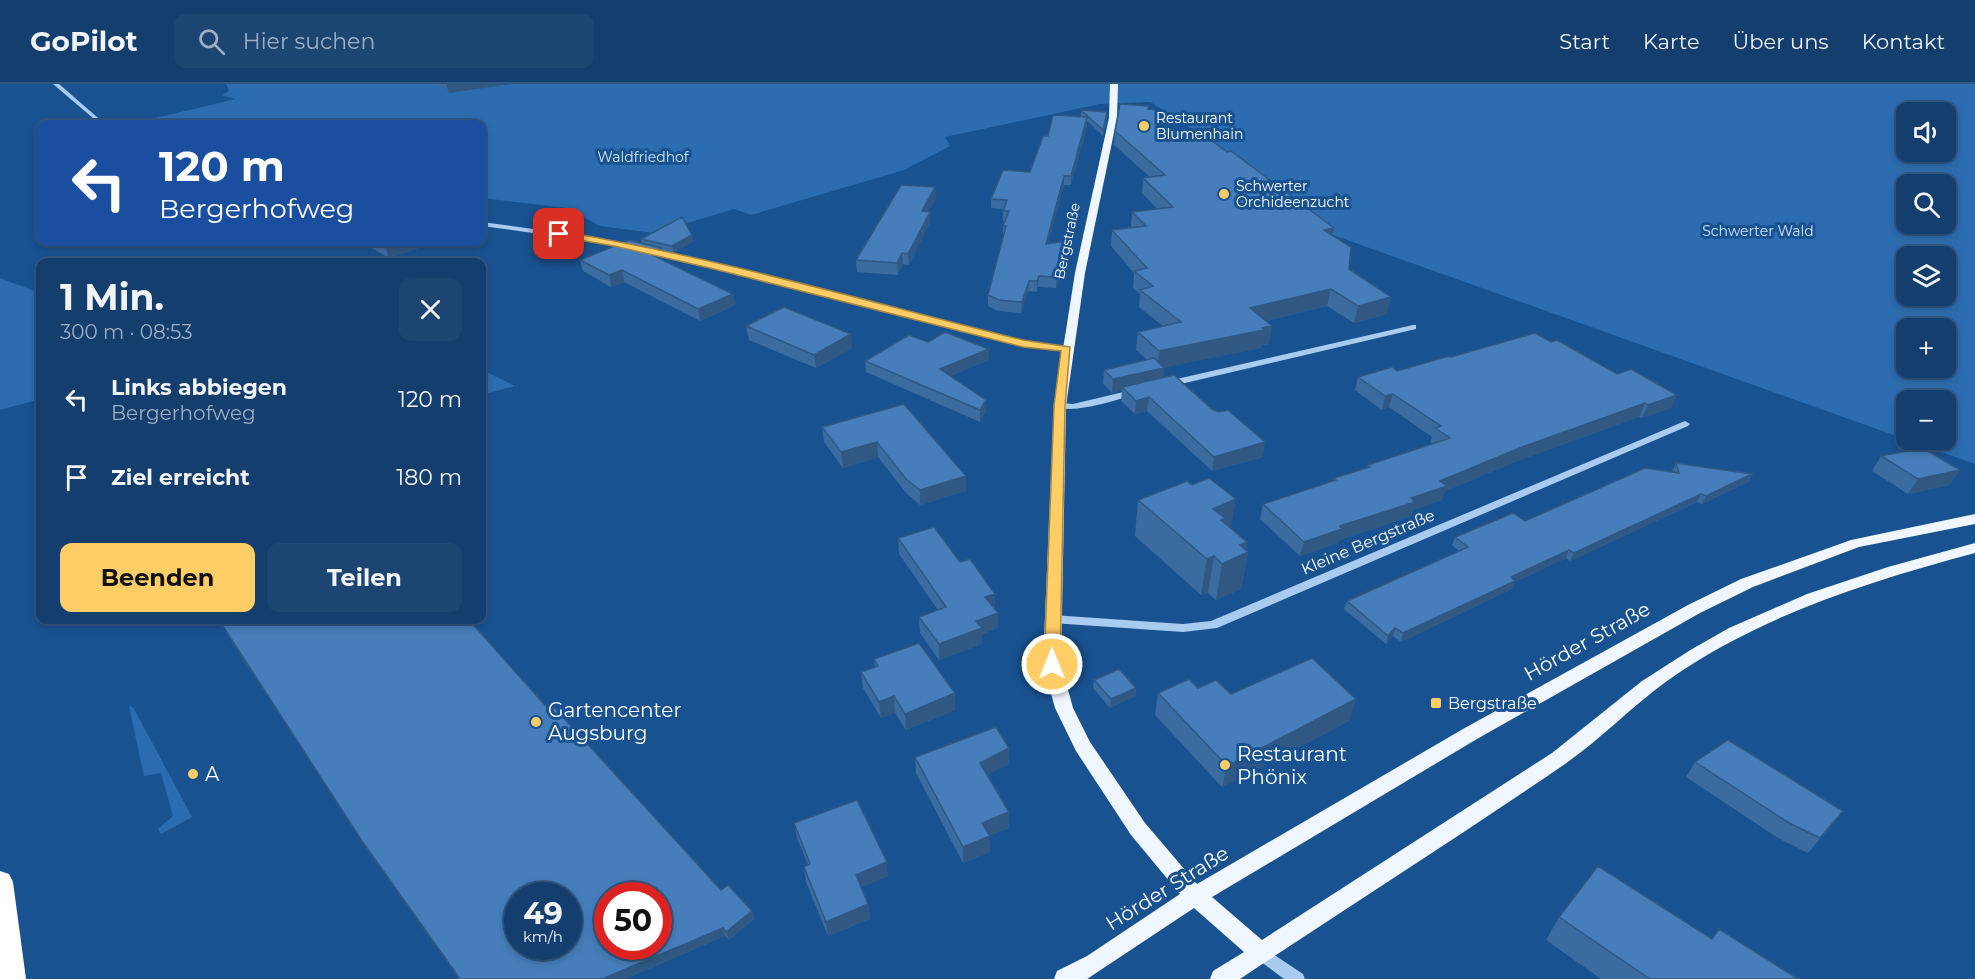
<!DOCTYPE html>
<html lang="de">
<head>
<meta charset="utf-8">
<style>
  body { margin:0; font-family:Montserrat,sans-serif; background:#1c4572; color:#f1f3f6; height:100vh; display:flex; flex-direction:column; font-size:22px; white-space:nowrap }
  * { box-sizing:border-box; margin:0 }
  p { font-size:20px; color:#9daec2 }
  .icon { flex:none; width:33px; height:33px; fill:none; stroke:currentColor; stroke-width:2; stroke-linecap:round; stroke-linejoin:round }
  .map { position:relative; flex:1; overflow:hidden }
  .sheet { position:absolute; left:36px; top:174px; width:450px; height:366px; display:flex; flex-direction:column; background:#133e6d; border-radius:12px; box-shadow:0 3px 9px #0003,0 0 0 2px #325780 }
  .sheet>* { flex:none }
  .banner { position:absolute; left:36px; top:36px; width:450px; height:126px; border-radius:12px; box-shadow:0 3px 9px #0003,0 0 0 2px #325780; background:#1a4fa0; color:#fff; overflow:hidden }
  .buttons { position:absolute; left:1896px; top:18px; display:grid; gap:12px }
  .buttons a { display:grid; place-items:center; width:60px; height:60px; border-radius:12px; background:#133e6d; box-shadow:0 3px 9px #0003,0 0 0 2px #325780; font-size:30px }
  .speed { position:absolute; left:504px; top:798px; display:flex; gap:12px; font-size:30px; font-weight:700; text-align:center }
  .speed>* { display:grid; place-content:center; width:78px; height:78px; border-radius:50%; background:#133e6d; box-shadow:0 3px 9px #0003,0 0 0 2px #325780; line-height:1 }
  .speed small { font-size:15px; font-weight:400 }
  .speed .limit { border:9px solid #d22; background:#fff; color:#111 }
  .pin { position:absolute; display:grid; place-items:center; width:51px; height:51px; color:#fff; margin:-26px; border-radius:12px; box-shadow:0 3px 9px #0006 }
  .me { position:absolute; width:66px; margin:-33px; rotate:0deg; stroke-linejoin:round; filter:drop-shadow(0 0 4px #0008) }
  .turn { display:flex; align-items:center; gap:21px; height:126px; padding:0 24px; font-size:27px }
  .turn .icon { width:78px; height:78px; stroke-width:2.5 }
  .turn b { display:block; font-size:42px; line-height:51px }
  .round { display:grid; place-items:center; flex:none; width:63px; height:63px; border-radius:12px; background:#1c4572 }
  .head { display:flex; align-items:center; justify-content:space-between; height:102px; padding:0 24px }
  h1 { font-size:36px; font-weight:700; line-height:45px }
  .action { display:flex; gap:12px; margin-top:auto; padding:12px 24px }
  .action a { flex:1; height:69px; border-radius:12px; background:#ffcd66; color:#111; font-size:24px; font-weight:700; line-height:69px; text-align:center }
  .action a+a { background:#1c4572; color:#f1f3f6 }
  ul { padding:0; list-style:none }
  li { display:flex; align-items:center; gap:18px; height:78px; padding:0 24px }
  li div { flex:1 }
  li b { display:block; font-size:22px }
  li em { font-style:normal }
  header { display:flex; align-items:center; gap:36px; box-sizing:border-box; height:84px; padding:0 30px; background:#133e6d; border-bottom:2px solid #325780 }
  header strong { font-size:28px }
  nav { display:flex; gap:33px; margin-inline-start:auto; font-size:21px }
  .search { width:420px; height:54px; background:#1c4572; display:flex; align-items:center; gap:15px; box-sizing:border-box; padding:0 21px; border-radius:12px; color:#9daec2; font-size:22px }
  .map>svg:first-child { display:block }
  .green { fill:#2b6db0; fill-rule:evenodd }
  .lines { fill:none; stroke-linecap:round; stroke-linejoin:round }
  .minor { fill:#a8cbef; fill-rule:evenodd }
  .major { fill:#f0f6ff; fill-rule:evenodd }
  .highway { fill:#fff; fill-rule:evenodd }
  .wall { fill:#3b6ca0 }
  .shaded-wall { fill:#305882 }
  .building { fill:#457eba; stroke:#305882; stroke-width:1.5; fill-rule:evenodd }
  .route { fill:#ffcd66; stroke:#a68542; stroke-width:1.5 }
  .poi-dot { fill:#ffcd66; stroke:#195291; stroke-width:2 }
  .labels { text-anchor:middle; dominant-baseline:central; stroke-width:6; stroke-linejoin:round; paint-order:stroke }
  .far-poi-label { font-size:14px; fill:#fff; stroke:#195291; text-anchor:start }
  .far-park-label { font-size:14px; fill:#cee4fb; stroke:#195291 }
  .far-street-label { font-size:14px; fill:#fff; stroke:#195291 }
  .street-label { font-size:16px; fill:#fff; stroke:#195291 }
  .poi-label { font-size:16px; fill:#fff; stroke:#195291; text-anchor:start }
  .near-street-label { font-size:20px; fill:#fff; stroke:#195291 }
  .near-poi-label { font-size:20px; fill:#fff; stroke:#195291; text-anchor:start }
</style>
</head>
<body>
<header>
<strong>GoPilot</strong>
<div class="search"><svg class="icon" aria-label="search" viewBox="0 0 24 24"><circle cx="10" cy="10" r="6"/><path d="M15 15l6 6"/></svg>Hier suchen</div>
<nav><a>Start</a><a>Karte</a><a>Über uns</a><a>Kontakt</a></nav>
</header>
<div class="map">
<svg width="1975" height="895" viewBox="0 0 1975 895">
  <rect width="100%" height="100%" fill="#195291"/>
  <path class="green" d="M226 0H1975V380L1319 146 1178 35 1150 18 1100 20 945 53 950 62 904 86 751 131 734 125 654 149 600 142 566 124 482 114V40H130L236 15 222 11 229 7ZM1906 28H1946V68H1906ZM1906 100H1946V140H1906ZM1906 172H1946V212H1906ZM1906 244H1946V284H1906ZM1906 316H1946V356H1906Z
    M0 194 40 209V315L0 326Z
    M482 286 515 302 482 311Z
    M129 622 133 623 192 733 161 750 158 745 173 732 161 689 144 692Z"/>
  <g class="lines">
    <path class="minor" d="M53 0H59L105 40H100Z
      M482 138 576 151 631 161 635 163 631 165 576 155 482 142Z
      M647 165 1023 257 1067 262 1071 265 1067 268 1023 261 647 169Z
      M1413 241H1416V245L1168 303 1164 300 1168 297Z
      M1136 305 1139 306V310C1121 314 1071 332 1055 322L1060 319 1073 320Z
      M1685 337 1690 340 1688 342 1217 544 1183 548 1052 539 1048 538 1046 535 1048 532 1052 531 1183 540 1211 537Z
      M1261 862 1303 890 1305 895H1284L1256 874 1253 869 1256 864Z"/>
    <path class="major" d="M1110 0H1118L1117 34 1085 189 1066 322 1061 580 1073 624 1090 658 1145 739 1197 800 1463 645 1688 521 1741 495 1851 456 1975 430V440L1859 463 1753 503 1700 529 1477 655 1212 813 1262 856 1552 669 1642 597 1692 565 1729 544 1807 510 1888 483 1975 459V469C1867 498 1759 532 1667 597 1631 623 1601 655 1565 680 1458 753 1348 823 1240 895H1210L1213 887 1244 868 1194 824 1087 895H1054L1057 887 1087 872 1180 810 1131 751 1076 667 1055 624 1043 580 1054 322 1075 189 1109 34Z"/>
    <path class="highway" d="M0 787 9 790 13 798 26 895H0Z"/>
  </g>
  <path class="wall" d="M432 0H511L449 9 447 4 433 2Z
    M1148 25 1157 31 1164 54 1332 152 1349 185 1387 230 1354 239 1327 222 1266 237 1269 260 1262 261 1261 264 1164 283 1163 294 1263 373 1212 387 1147 327 1135 330 1121 317 1122 306 1112 309 1103 299 1104 286 1147 276 1136 266 1138 248 1163 242 1139 223 1140 210 1133 204 1134 189 1111 162 1112 146 1131 143 1132 128 1157 125 1142 109 1143 94 1150 93 1114 61 1115 47Z
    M1081 26 1107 28V33L1103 52 1087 37V42L1071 101H1064L1048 159 1067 157V167L1056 204 1038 203 1037 208 1028 207 1021 229 998 227 988 222V211L1004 152H1003V142L1005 137H1003V125L991 124V115L1030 88 1048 52 1082 33 1081 32Z
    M936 113 928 128 930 138 909 181 903 180 898 191 857 188 856 176Z
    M641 155 693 157 674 169 661 166 663 175 662 176 733 210 735 221 700 237 624 198 611 203 583 187 580 176 642 160Z
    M250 158H291L293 163Z
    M361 158H436L389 174Z
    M746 242 852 264 816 284 749 256Z
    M928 258 989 265V276L950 292 986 316V327L980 338 866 288 865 277Z
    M1551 258 1617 290 1677 311 1671 324 1642 334 1639 333 1517 377 1445 407 1442 416 1413 426 1411 432 1339 456 1338 459 1300 472 1260 435 1263 420 1333 397 1334 394 1367 384 1368 381 1433 360 1430 358 1432 353 1389 323 1382 326 1355 306 1358 293 1397 287 1451 273Z
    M904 320 966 392V407L920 421 907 410 878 373 843 384 824 358 822 343Z
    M1881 372 1950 401 1908 410 1872 387Z
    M1676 379 1752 390 1748 398 1702 420 1697 418 1570 477 1566 474 1515 498 1512 505 1401 558 1393 552 1386 560 1344 525 1347 517 1459 467 1452 461 1455 453 1525 437 1673 389 1672 387Z
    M1138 416 1231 445 1247 458 1246 466 1248 468 1241 505 1216 516 1208 509 1201 511 1135 452Z
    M898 454 960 478 995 525 998 544 982 550V560L939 576 920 549 919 533 938 526 899 470Z
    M231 556 546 622 721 806 752 827 754 835 729 856 725 852 625 895H459L367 765Z
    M874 575 955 626 906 646 895 629 881 634 863 604 861 588 875 583Z
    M1094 596 1136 604 1135 612 1110 624 1093 604Z
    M1198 604 1231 610 1356 615 1349 637 1222 703 1155 631 1158 609Z
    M1009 664V680L987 691 1009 744 989 752 990 768 963 779 916 689 915 673Z
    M1695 678 1831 742 1808 769 1778 754 1686 693Z
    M794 739 888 792 861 803 868 820 870 835 828 852 806 798 804 783 808 781 797 754Z
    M1559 833 1711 855 1719 845 1798 895H1601L1546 856Z"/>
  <path class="shaded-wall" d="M446 0H511L449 9Z
    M1087 33V42L1071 101V92Z
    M1064 92V101L1045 170 1046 160Z
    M935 103 936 113 923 138 922 127Z
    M930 128V138L909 181 908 170Z
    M1334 144 1331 160 1324 146Z
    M692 151 693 157 674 169 672 162Z
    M1067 157V167L1056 204V193Z
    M399 158H436L389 174 385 162Z
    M661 164 663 175 652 181 650 170Z
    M902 169 903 180 898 191 897 179Z
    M622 186 624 198 611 203 609 191Z
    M1039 192 1038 203 1037 208V197Z
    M1029 197 1028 207 1021 229 1022 218Z
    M1331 205 1327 222 1248 241 1250 224Z
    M733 210 735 221 700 237 698 225Z
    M1391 213 1387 230 1354 239 1358 222Z
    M1272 242 1269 260 1262 261 1261 264 1157 285 1159 267Z
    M851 250 852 264 816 284 814 271Z
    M989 265V276L940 296V285Z
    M1164 284 1163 297 1122 303V306L1112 309 1113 295Z
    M1393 310 1389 323 1382 326 1385 312Z
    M1677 311 1671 324 1642 334 1648 321Z
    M1149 313 1147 327 1135 330 1136 317Z
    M986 316V327L980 338V326Z
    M1645 319 1639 333 1517 377 1445 407 1442 416 1413 426 1411 432 1339 456 1338 459 1300 472 1304 458 1411 414 1440 397 1522 363Z
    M877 358 878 373 843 384 841 368Z
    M1265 358 1263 373 1212 387 1214 373Z
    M1960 386 1950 401 1908 410 1918 395Z
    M1752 390 1748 398 1702 420 1706 412Z
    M966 392V407L920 421V406Z
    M1701 410 1697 418 1570 477 1574 469Z
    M1236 415 1230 451 1213 425Z
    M1247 458 1245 470 1248 468 1241 505 1216 516 1222 480 1240 461Z
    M1569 466 1566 474 1515 498 1512 505 1401 558 1403 549 1511 493Z
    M1214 472 1208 509 1201 511 1207 475Z
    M995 510V525L985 513Z
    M998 529V544L982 550V560L939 576V560L976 537Z
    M1395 544 1393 552 1386 560 1388 552Z
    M1136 604 1135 612 1110 624 1111 615Z
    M955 609V626L906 646 905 630Z
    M894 612 895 629 881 634 879 618Z
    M1356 615 1349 637 1222 703 1227 682Z
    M1009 664V680L980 695V679Z
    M1009 728V744L982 755V739Z
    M990 752V768L963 779V763Z
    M887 778 888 792 857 805 856 791Z
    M868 820 870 835 828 852 826 838Z
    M752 827 754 835 729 856 726 848Z
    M723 844 725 852 625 895H602Z"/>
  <path class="building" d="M1120 20 1149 22 1148 25 1157 26V31L1166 32 1164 54 1203 50 1227 68 1231 67 1334 144 1324 146 1351 163 1349 185 1391 213 1358 222 1331 205 1250 224 1272 242 1262 244 1264 246 1159 267 1138 248 1181 238 1140 206 1153 202 1134 187 1147 184 1112 146 1146 142 1132 128 1173 123 1143 94 1165 91 1115 47Z
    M1081 26 1107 28 1103 46Z
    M1053 31 1087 33 1071 92H1064L1046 160 1067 157 1056 193 1039 192 1037 197H1029L1022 218 999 216 988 211 1006 142H1003L1009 127H1003L1007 116 991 115 1003 86 1030 88 1043 52H1048Z
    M901 101 935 103 922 127 930 128 908 170 902 169 897 179 856 176Z
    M682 133 692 151 672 162 641 155Z
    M629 156 661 164 650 170 733 210 698 225 622 186 609 191 580 176Z
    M376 158H399L385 162Z
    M784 223 851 250 814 271 746 242Z
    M945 248 989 265 940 285 986 316 980 326 865 277 909 251 928 258Z
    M1535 249 1551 258 1557 256 1617 290 1631 285 1677 311 1648 321 1645 319 1522 363 1440 397 1447 402 1411 414 1415 418 1340 442 1342 445 1304 458 1263 420 1336 396 1334 394 1370 383 1368 381 1450 354 1435 344 1441 342 1393 310 1385 312 1358 293 1392 283 1397 287 1449 272 1451 273Z
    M1154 274 1164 284 1113 295 1104 286Z
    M1174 291 1212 325 1219 328 1228 326 1265 358 1214 373 1149 313 1136 317 1122 303Z
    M904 320 966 392 920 406 906 395 877 358 841 368 822 343Z
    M1923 364 1960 386 1918 395 1881 372Z
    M1676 379 1752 390 1706 412 1701 410 1574 469 1569 466 1511 493 1515 497 1403 549 1395 544 1388 552 1347 517 1468 463 1455 453 1513 429 1525 437 1645 384 1679 389Z
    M1209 394 1236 415 1213 425 1225 434 1221 436 1247 458 1240 461 1248 468 1222 480 1214 472 1207 475 1138 416 1187 397 1192 401Z
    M934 443 960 478 970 475 995 510 985 513 998 529 976 537 982 544 939 560 919 533 946 523 898 454Z
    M219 536H469L546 622 551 620 721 806 728 801 752 827 726 848 723 844 602 895H460L362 757ZM518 812H568V862H518ZM608 812H658V862H608Z
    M919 559 955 609 905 630 894 612 879 618 861 588 878 582 874 575Z
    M1312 574 1356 615 1227 682 1158 609 1189 595 1198 604 1216 596 1231 610Z
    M1119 585 1136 604 1111 615 1094 596Z
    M996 643 1009 664 980 679 1009 728 982 739 990 752 963 763 915 673Z
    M1728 656 1843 727 1820 754 1789 739 1695 678Z
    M857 716 887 778 856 791 868 820 826 838 804 783 810 780 794 739Z
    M1598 782 1712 855 1719 845 1798 895H1650L1559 833Z"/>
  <path class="route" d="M559 147C716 173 869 218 1023 256L1070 263 1065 322 1060 580 1057 584H1046L1044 580 1054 322 1061 267 1023 263 714 185 614 162 556 152 555 150Z"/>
  <g class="poi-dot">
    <circle cx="1144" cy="42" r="6"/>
    <circle cx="1224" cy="110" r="6"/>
    <rect x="1430" y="613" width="12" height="12" rx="3"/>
    <circle cx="536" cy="638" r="6"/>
    <circle cx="1225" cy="681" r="6"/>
    <circle cx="193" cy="690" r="6"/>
  </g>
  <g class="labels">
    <g class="far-poi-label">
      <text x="1156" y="34">Restaurant<tspan x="1156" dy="16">Blumenhain</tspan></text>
      <text x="1236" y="102">Schwerter<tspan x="1236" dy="16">Orchideenzucht</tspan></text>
    </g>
    <g class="far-park-label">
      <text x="643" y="73">Waldfriedhof</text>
      <text x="1758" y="147">Schwerter Wald</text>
    </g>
    <g class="far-street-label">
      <text transform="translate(1067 157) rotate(-78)">Bergstraße</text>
    </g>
    <g class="street-label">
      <text transform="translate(1368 458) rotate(-23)">Kleine Bergstraße</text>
    </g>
    <g class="poi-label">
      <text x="1448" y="619">Bergstraße</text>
    </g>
    <g class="near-street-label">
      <text transform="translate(1587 557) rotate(-29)">Hörder Straße</text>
      <text transform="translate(1167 804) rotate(-32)">Hörder Straße</text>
    </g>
    <g class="near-poi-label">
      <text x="548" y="626">Gartencenter<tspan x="548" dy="23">Augsburg</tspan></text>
      <text x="1237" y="670">Restaurant<tspan x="1237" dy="23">Phönix</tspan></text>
      <text x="205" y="690">A</text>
    </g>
  </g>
</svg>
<div class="buttons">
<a><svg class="icon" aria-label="sound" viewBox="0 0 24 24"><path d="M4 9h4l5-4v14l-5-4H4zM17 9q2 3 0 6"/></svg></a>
<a><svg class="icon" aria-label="search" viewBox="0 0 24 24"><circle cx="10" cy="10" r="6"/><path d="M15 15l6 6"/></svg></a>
<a><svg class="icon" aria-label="layers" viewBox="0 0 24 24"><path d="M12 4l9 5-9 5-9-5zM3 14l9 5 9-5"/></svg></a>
<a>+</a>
<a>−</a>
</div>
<div class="speed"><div>49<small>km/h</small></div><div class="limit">50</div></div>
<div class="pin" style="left:559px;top:150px;background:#d93025"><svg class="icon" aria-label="arrive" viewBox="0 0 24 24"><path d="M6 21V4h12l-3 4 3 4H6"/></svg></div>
<svg class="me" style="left:1052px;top:580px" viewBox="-20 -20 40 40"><circle r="17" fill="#ffcd66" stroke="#fff" stroke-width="3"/><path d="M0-11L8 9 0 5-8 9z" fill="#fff"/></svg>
<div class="banner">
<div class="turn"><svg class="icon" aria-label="left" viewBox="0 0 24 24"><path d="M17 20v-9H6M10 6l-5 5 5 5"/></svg><div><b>120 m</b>Bergerhofweg</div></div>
</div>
<section class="sheet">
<div class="head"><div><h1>1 Min.</h1><p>300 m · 08:53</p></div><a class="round"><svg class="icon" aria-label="close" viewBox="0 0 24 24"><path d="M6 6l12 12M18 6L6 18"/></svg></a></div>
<ul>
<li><svg class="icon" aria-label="left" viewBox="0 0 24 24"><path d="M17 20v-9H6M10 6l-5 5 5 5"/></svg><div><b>Links abbiegen</b><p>Bergerhofweg</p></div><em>120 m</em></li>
<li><svg class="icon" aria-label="arrive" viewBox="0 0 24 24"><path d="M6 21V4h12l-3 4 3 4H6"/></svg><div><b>Ziel erreicht</b></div><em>180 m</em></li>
</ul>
<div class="action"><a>Beenden</a><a>Teilen</a></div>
</section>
</div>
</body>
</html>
